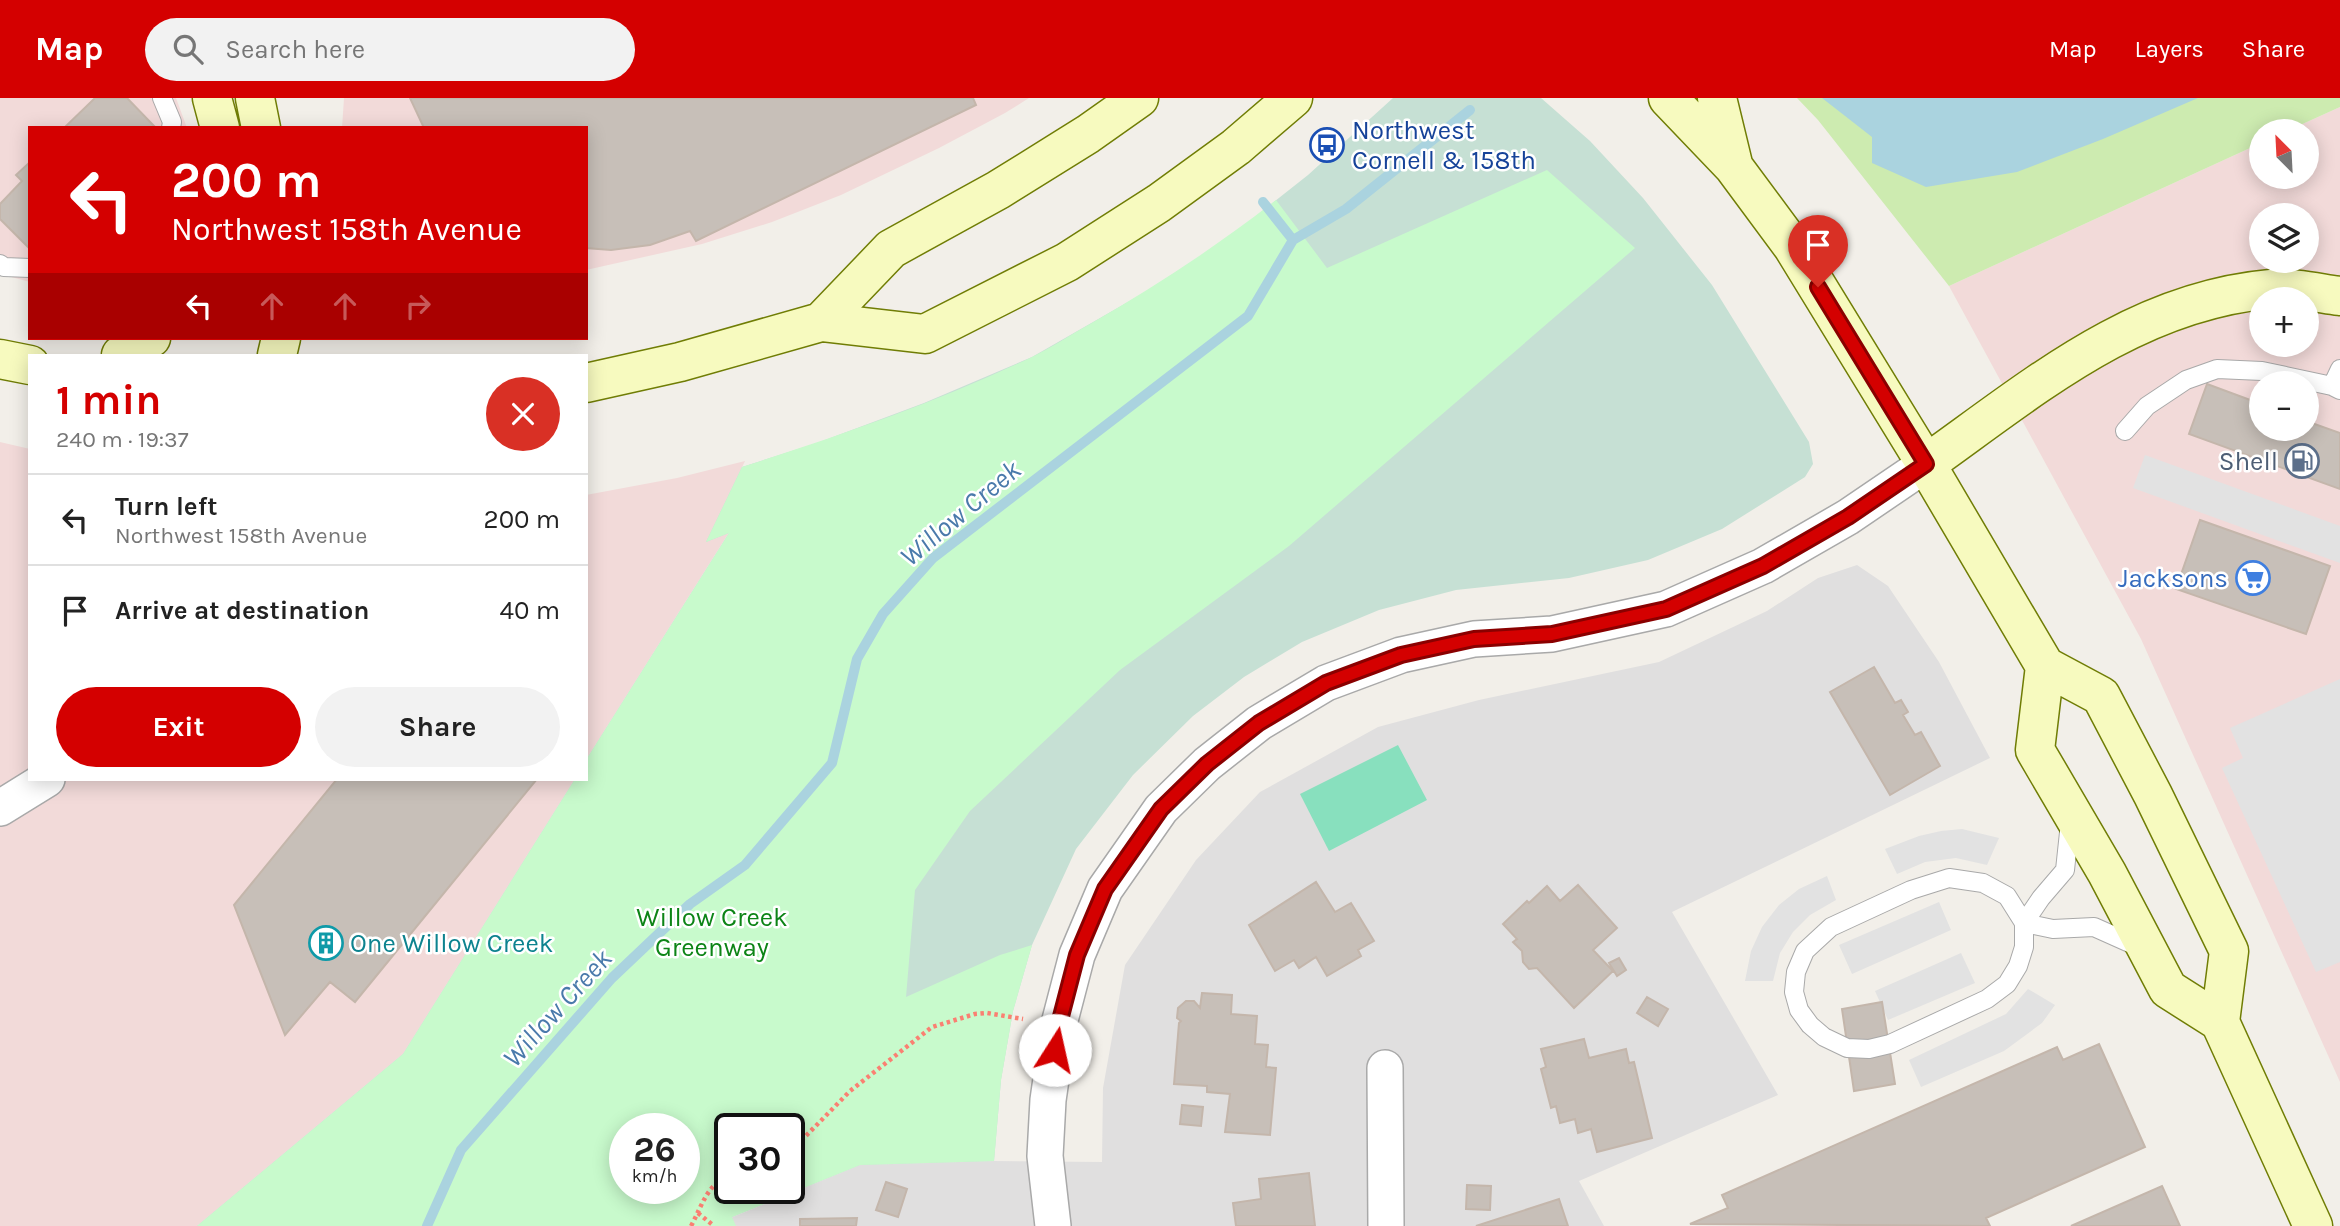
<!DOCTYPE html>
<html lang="en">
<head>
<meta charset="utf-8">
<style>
  body { margin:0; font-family:Karla,sans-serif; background:#f2f2f2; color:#222; height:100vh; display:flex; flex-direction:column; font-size:26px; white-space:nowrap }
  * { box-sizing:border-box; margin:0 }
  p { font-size:23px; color:#767676 }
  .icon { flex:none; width:38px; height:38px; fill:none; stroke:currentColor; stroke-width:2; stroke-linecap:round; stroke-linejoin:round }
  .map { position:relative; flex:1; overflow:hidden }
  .details { position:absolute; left:28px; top:256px; width:560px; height:427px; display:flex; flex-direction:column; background:#fff; border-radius:0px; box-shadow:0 4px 18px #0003 }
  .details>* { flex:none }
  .hud { position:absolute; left:28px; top:28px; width:560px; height:214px; border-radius:0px; box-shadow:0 4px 18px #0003; background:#d40000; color:#fff; overflow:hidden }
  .needle { width:46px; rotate:336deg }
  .buttons { position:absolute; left:2249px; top:21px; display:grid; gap:14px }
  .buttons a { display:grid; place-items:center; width:70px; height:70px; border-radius:50%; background:#fff; box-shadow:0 4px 18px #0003; font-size:35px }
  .speed { position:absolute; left:609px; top:1015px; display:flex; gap:14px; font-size:35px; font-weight:700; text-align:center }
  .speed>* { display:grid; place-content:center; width:91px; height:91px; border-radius:50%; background:#fff; box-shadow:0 4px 18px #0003; line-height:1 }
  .speed small { font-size:18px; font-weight:400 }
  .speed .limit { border:4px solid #111; border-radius:10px; background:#fff; color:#111 }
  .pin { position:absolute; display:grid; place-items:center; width:60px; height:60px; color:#fff; margin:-72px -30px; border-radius:50% 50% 50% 0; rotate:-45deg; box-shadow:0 0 7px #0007 }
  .pin .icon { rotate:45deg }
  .me { position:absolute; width:77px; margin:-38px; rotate:10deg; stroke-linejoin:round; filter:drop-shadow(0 0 5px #0008) }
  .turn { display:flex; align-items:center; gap:24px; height:147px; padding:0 28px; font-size:32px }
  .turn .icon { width:91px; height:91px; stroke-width:2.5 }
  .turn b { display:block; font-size:49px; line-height:60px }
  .lanes { display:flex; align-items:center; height:66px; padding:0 28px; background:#0003; justify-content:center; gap:35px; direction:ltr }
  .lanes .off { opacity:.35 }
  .round { display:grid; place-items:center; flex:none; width:74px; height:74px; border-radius:37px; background:#f2f2f2 }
  .summary { display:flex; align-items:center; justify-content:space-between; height:119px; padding:0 28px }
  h1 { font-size:42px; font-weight:700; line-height:52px; color:#d40000 }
  .button { display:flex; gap:14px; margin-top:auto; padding:14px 28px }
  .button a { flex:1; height:80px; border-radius:42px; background:#d40000; color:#fff; font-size:28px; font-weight:700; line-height:80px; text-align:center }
  .button a+a { background:#f2f2f2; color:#222 }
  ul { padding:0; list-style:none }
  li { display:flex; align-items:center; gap:21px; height:91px; padding:0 28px; border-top:2px solid #e0e0e0 }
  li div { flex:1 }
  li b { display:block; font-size:26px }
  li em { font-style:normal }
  header { display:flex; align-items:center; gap:42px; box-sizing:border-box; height:98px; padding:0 35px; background:#d40000; color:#fff }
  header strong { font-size:33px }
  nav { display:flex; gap:38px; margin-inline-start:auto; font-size:24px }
  .search { width:490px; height:63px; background:#f2f2f2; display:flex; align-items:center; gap:18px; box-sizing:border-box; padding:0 24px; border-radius:38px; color:#767676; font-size:26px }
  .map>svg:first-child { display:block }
  .residential { fill:#e0dfdf }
  .commercial { fill:#f2dad9; fill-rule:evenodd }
  .grass { fill:#cdebb0 }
  .wetland { fill:#c6e0d4; fill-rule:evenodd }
  .park { fill:#c8facc; fill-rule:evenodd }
  .pitch { fill:#88e0be }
  .parking { fill:#e2e2e2 }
  .water { fill:#aad3df }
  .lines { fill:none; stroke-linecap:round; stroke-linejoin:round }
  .stream { stroke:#aad3df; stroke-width:10 }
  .building { fill:#c7bfb8; stroke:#c4b6ab; stroke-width:2 }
  .lane-casing { stroke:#a9a9a9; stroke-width:20 }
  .street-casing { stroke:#a9a9a9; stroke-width:38 }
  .secondary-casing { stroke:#707d05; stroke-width:41 }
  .path { stroke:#fa8072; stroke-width:4.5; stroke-dasharray:3.5 3.5; stroke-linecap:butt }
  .lane { stroke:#fff; stroke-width:18 }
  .street { stroke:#fff; stroke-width:35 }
  .secondary { stroke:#f7fabf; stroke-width:38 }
  .route-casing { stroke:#8a0000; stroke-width:18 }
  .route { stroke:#d40000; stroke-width:12 }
  .labels { text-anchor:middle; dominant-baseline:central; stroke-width:5; stroke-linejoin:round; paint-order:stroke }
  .transit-label { font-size:26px; fill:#164399; stroke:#fff; text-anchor:start }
  .service-label { font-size:26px; fill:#4e5e75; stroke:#fff; text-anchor:end }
  .shop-label { font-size:26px; fill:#366cbe; stroke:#fff; text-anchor:end }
  .park-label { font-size:26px; fill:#0c8416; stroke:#fff }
  .culture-label { font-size:26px; fill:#0d838f; stroke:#fff; text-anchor:start }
  .water-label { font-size:28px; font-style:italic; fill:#4a7aab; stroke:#fff }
</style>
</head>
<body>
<header>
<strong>Map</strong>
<div class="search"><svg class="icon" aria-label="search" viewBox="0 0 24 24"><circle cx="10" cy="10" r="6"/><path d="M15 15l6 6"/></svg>Search here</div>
<nav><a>Map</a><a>Layers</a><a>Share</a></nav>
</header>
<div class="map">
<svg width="2340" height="1128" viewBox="0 0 2340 1128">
  <rect width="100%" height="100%" fill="#f2efe9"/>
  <path class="residential" d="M1857 467 1888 488 1939 564 1990 660 1672 814 1778 997 1579 1083 1604 1128H711L860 1067 994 1063 1102 1064 1103 990 1125 867 1196 762 1260 694 1378 629 1479 602 1659 564 1767 513 1818 480Z"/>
  <path class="commercial" d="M0 0H176L187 30H30V184L0 176Z
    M344 0H1029L1005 15 939 50 841 97 772 124 702 146 586 172V30H342Z
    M2340 9V984L2141 541 1949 188 2261 45V79H2306V33H2287ZM2261 117H2306V163H2261ZM2261 201H2306V247H2261ZM2261 285H2306V331H2261Z
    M0 344 30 351V681H575L403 956 197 1128H0Z
    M745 363 707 443 730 433 586 662V397L677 380Z"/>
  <path class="grass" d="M1797 0H2340V9L2287 33H2261V45L1949 188 1818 22Z"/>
  <path class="wetland" d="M1393 0H1541L1590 43 1643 100 1712 187 1809 344 1813 366 1805 379 1722 431 1648 462 1569 480 1456 492 1379 512 1302 544 1244 579 1193 618 1133 677 1076 751 1032 847 1013 913 1001 982 994 1063 860 1067 732 1119 197 1128 403 956 575 681H586V662L729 435 706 444 742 369 817 345 924 305 1032 259 1142 196 1227 141 1308 77ZM625 1031H684V1090H625ZM730 1031H789V1090H730Z"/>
  <path class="park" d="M1547 72 1635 150 1289 448 1120 572 970 713 915 792 906 899 1000 857 1032 847 1013 913 1001 982 994 1063 860 1067 732 1119 736 1128H197L403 956 575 681H586V662L729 435 706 444 742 369C839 338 937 304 1030 260 1051 250 1070 237 1090 226 1155 189 1217 148 1276 102L1327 170ZM625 1031H684V1090H625ZM730 1031H789V1090H730Z"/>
  <path class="pitch" d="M1398 647 1427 702 1329 753 1300 696Z"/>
  <path class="parking" d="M2145 357 2340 428V465L2133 390Z
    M2340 581V864L2316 874 2222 670 2243 660 2230 630Z
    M1962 731 1999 740 1987 767 1956 760 1925 764 1897 776 1885 751 1919 738 1941 733Z
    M1827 778 1836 802 1810 817 1793 834 1780 855 1773 883H1745L1751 853 1762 829 1779 807 1799 791Z
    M1939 804 1951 832 1852 876 1839 847Z
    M1961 855 1975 885 1888 922 1875 893Z
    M2028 891 2055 907 2042 925 2004 953 1921 989 1909 962 2006 916Z"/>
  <path class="water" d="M1822 0H2198L2103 41 2017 74 1926 89 1872 65V39Z"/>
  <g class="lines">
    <path class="stream" d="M1293 142 1346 111 1470 12
      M427 1128 461 1052 612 880 690 806 745 767 832 665 857 561 883 516 933 460 1248 218 1293 142 1263 104"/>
  </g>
  <path class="building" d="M95 0H127L156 30H64Z
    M410 0H973L976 7 696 143 690 133 650 147 611 152 586 150V30H424Z
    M30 64V151L0 121V106L22 83 16 77Z
    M2207 286 2261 306V331H2306V323L2340 335V391L2189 336Z
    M2200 422 2330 468 2306 536 2176 491Z
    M1874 569 1895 605 1901 602 1908 614 1903 617 1915 637 1921 634 1940 668 1890 697 1830 594Z
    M337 681H537L355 904 330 884 285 937 234 807Z
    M1316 784 1335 814 1351 805 1374 843 1358 852 1361 858 1327 878 1316 859 1299 870 1294 862 1275 873 1249 827Z
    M1578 787 1617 830 1593 852 1613 873 1574 910 1537 870 1529 871 1523 864 1522 853 1513 844 1517 841 1503 826 1527 803 1529 805 1547 788 1560 803Z
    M1619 860 1626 872 1617 878 1609 865Z
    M1202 895 1232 897 1231 916 1257 918 1255 946 1268 947 1266 969 1276 970 1270 1037 1225 1034 1230 996 1207 994V988L1174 986 1179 925 1181 923 1177 920 1178 910 1186 903H1194L1200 910Z
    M1647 899 1668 911 1658 928 1637 915Z
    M1882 904 1895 986 1854 993 1842 911Z
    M1584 941 1589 960 1626 951 1629 965 1634 964 1652 1040 1597 1054 1591 1031 1578 1035 1575 1021 1560 1025 1556 1008 1551 1010 1541 971 1546 969 1541 951Z
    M2099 946 2145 1049 1986 1120 1990 1128 1690 1126 1728 1110 1722 1097 2057 949 2063 962Z
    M1182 1007 1203 1009 1201 1028 1180 1026Z
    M1309 1075 1315 1128H1236L1233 1105 1261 1101 1259 1081Z
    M886 1084 907 1091 898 1119 876 1112Z
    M1467 1087 1491 1088 1490 1112 1466 1111Z
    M2162 1088 2180 1128H2071Z
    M1559 1101 1568 1128H1476Z
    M857 1120 856 1128H800V1121Z"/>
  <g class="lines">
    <g class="lane-casing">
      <path id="lane" d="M162 0 172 24 171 30
        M0 166 4 169 30 170
        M2340 271 2332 288 2340 292
        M2125 333 2147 308 2186 282 2217 271 2262 273 2332 288
        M2070 725 2065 772 2041 800 2024 825V849L2018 868 2007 886 1987 901 1890 946 1869 951 1847 950 1824 939 1810 927 1799 912 1794 894 1796 874 1805 853 1831 829 1911 792 1949 780 1983 785 2007 798 2024 825 2053 831 2094 829 2141 850"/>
    </g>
    <g class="street-casing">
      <path id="street" d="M0 710 47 681
        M1385 970 1386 1128
        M1053 1128 1045 1058 1048 1002 1059 926 1077 857 1105 791 1161 711 1207 666 1259 625 1326 585 1401 557 1474 541 1552 536 1666 511 1763 468 1848 419 1926 366"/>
    </g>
    <g class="secondary-casing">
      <path id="secondary" d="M212 0 220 30
        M255 0 261 30
        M1668 0 1733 68 1793 149 1926 366 2045 568 2101 598 2153 697 2229 853 2220 924 2313 1128
        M1717 0 1733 66
        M821 224 891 151 998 92 1088 36 1139 0
        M121 257 151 240
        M277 257 281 240
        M0 261 30 267
        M586 285 680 264 821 224 925 236 1067 164 1159 105 1236 49 1293 0
        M1926 366C2033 290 2134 203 2271 191 2292 189 2318 195 2340 198
        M2045 568 2035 652 2107 775 2168 891 2220 924"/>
    </g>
    <path class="path" d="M789 1049 799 1045 850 993 932 929 975 916 987 915 1023 921
      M698 1115 714 1128
      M691 1128C703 1106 706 1088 730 1076"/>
    <use href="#lane" class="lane"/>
    <use href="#street" class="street"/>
    <use href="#secondary" class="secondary"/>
  </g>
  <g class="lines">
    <g class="route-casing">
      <path id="route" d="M1055 952 1059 926 1077 857 1105 791 1161 711 1207 666 1259 625 1326 585 1401 557 1474 541 1552 536 1666 511 1763 468 1848 419 1926 366 1818 189"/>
    </g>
    <use href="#route" class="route"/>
  </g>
  <defs>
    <g id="bus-ring" transform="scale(1.75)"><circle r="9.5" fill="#fff" stroke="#1a4fb4" stroke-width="1.5"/><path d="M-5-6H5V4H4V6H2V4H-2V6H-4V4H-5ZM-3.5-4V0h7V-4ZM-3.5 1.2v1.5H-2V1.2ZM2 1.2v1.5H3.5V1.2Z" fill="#1a4fb4"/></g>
    <g id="fuel-ring" transform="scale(1.75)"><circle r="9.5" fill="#fff" stroke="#5c6f8a" stroke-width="1.5"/><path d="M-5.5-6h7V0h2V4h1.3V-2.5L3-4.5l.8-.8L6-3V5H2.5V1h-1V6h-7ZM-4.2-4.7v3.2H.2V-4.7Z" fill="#5c6f8a"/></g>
    <g id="supermarket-ring" transform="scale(1.75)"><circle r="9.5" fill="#fff" stroke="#3f7fe0" stroke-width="1.5"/><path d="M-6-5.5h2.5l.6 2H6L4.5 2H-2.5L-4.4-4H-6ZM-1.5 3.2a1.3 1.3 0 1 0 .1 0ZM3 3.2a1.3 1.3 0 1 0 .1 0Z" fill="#3f7fe0"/></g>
    <g id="building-ring" transform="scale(1.75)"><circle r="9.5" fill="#fff" stroke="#0f9aa8" stroke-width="1.5"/><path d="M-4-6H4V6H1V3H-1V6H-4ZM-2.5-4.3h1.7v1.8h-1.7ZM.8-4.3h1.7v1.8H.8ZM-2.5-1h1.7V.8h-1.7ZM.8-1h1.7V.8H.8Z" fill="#0f9aa8"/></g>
  </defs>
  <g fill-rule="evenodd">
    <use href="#bus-ring" x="1327" y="47"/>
    <use href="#fuel-ring" x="2302" y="363"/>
    <use href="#supermarket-ring" x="2253" y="480"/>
    <use href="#building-ring" x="326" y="845"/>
  </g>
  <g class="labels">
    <g class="transit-label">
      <text x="1352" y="32">Northwest<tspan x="1352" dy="30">Cornell &amp; 158th</tspan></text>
    </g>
    <g class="service-label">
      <text x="2278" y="363">Shell</text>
    </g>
    <g class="shop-label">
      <text x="2228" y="480">Jacksons</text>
    </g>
    <g class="park-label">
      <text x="712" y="819">Willow Creek<tspan x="712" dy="30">Greenway</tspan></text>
    </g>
    <g class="culture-label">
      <text x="350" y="845">One Willow Creek</text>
    </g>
    <g class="water-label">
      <text transform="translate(960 415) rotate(-40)">Willow Creek</text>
      <text transform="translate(557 910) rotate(-48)">Willow Creek</text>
    </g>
  </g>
</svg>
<div class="buttons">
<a><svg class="needle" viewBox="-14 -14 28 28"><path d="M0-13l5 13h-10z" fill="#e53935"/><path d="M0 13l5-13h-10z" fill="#767676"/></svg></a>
<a><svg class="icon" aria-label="layers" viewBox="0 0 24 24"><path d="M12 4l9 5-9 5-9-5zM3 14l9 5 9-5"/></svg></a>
<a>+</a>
<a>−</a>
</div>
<div class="speed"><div>26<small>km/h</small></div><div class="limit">30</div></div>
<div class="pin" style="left:1818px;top:189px;background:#d93025"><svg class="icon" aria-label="arrive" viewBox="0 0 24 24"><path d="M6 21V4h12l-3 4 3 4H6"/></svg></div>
<svg class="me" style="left:1055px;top:952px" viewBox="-20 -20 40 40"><circle r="19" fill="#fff"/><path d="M0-13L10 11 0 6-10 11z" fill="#d40000"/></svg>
<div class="hud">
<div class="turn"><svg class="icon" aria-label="left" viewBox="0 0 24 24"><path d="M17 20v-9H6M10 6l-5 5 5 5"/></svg><div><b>200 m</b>Northwest 158th Avenue</div></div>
<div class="lanes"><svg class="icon" aria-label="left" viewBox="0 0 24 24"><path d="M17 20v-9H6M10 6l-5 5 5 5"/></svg><svg class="icon off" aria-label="ahead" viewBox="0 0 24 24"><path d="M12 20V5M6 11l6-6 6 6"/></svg><svg class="icon off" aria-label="ahead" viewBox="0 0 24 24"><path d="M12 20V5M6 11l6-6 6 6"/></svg><svg class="icon off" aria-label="right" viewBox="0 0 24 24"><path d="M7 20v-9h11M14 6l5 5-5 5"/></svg></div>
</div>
<section class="details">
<div class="summary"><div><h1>1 min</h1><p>240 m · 19:37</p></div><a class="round" style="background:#d93025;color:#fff"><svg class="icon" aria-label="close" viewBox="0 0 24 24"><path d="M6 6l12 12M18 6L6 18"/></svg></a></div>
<ul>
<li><svg class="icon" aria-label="left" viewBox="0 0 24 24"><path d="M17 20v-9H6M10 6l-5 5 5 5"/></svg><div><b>Turn left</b><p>Northwest 158th Avenue</p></div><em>200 m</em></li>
<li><svg class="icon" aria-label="arrive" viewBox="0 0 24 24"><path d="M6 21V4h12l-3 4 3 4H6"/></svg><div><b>Arrive at destination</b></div><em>40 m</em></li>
</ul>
<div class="button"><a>Exit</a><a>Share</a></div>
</section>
</div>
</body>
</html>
